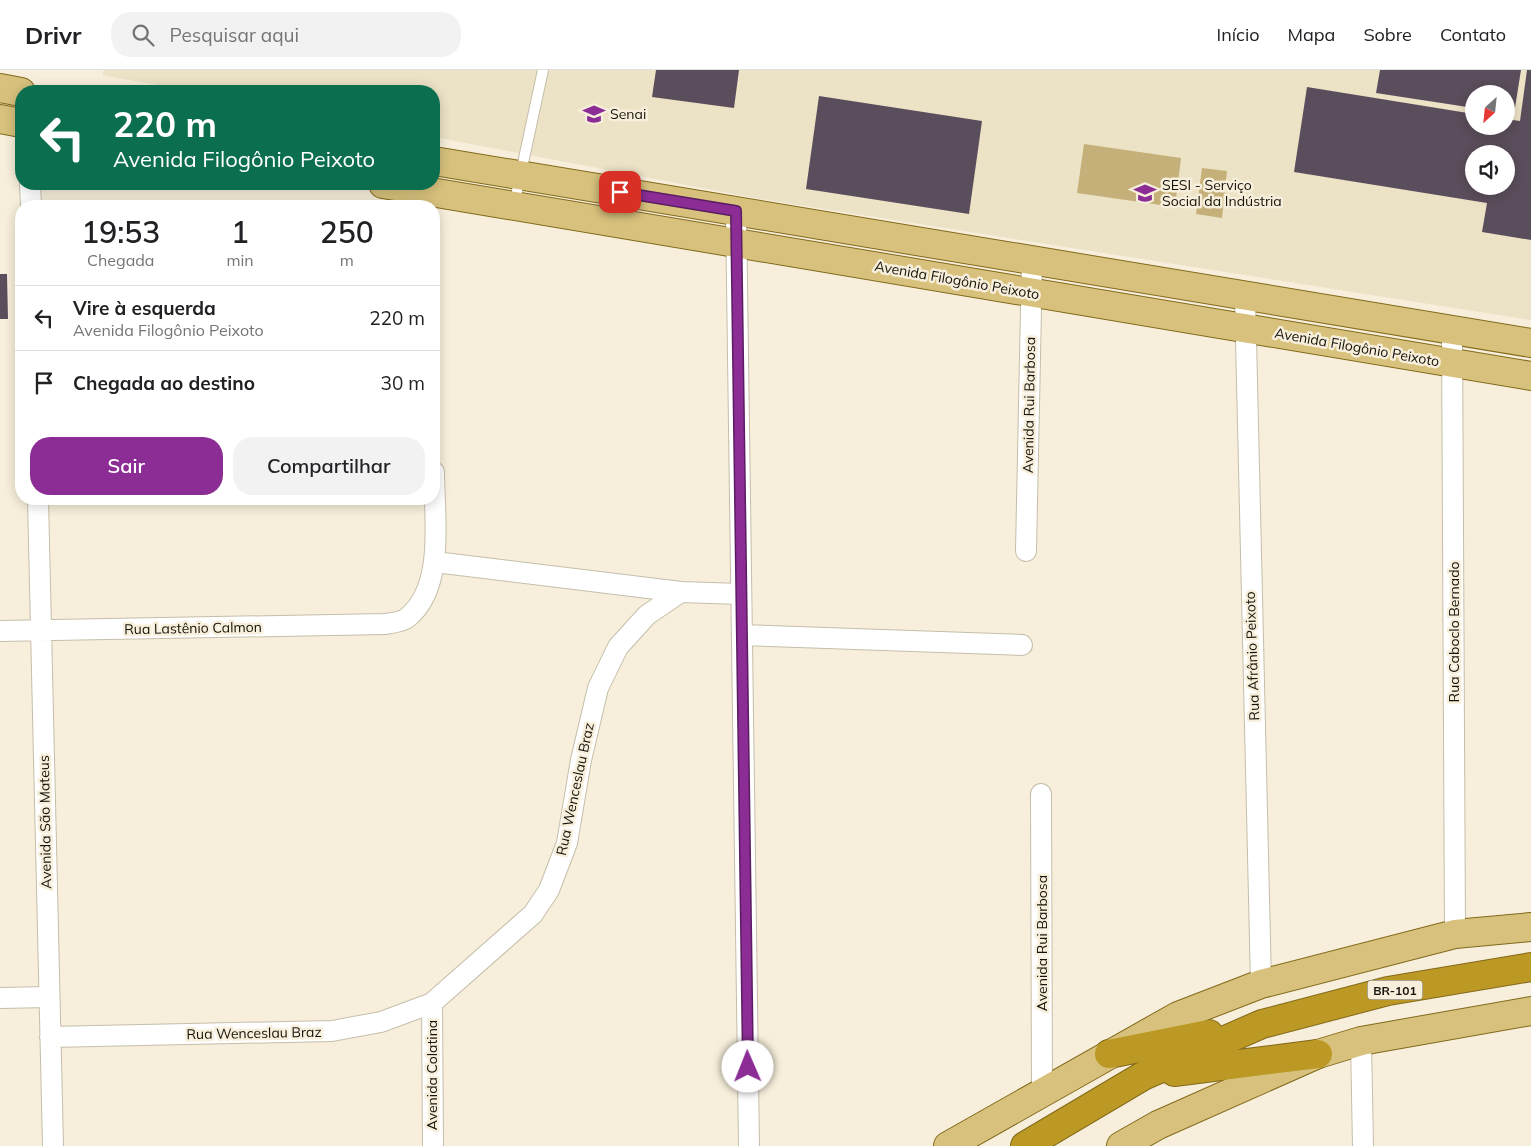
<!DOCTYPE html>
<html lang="pt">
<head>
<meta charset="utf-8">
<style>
  body { margin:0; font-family:Mulish,sans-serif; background:#f2f2f2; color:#202124; height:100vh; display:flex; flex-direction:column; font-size:19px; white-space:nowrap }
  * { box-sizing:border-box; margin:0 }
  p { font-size:16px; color:#757577 }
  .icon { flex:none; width:28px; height:28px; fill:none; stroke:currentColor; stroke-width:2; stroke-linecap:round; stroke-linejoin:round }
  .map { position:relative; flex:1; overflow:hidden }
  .sheet { position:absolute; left:15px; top:130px; width:425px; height:305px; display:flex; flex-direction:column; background:#fff; border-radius:20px; box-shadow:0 2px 12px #0003 }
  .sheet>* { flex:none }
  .hud { position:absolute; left:15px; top:15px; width:425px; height:105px; border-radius:20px; box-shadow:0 2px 12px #0003; background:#0b6e4f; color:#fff; overflow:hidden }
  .needle { width:32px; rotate:207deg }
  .buttons { position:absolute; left:1465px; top:15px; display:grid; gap:10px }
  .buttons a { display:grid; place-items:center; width:50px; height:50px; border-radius:50%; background:#fff; box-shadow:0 2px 12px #0003; font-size:25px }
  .pin { position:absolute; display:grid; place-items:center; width:42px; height:42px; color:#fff; margin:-21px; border-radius:10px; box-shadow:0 2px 8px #0006 }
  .me { position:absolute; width:55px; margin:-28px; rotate:359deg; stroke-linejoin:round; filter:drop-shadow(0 0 4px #0008) }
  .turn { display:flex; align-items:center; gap:18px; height:105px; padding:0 15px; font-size:22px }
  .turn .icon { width:65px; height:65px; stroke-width:2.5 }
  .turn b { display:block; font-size:35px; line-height:42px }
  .eta { display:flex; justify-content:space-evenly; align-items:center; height:85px; text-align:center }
  .eta b { font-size:30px; font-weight:600; line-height:35px }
  .primary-button { display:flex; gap:10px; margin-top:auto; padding:10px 15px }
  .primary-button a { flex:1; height:58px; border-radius:20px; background:#8c2d96; color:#fff; font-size:20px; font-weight:600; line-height:58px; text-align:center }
  .primary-button a+a { background:#f2f2f2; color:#202124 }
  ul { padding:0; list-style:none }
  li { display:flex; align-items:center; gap:15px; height:65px; padding:0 15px; border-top:1px solid #e0e0e0 }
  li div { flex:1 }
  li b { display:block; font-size:19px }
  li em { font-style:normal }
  header { display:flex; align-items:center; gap:30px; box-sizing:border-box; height:70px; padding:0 25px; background:#fff; border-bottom:1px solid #e0e0e0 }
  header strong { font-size:24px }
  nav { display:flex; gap:28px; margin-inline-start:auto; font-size:18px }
  .search { width:350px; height:45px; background:#f2f2f2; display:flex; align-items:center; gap:12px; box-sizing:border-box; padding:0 18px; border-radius:20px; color:#757577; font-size:19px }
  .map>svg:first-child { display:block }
  .built { fill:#ece2c6; fill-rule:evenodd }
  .water { fill:#c4b078 }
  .building { fill:#5b4e5c; fill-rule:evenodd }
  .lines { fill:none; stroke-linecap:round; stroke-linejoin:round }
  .lane-casing { stroke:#c5beaa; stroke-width:12 }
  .street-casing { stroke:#c5beaa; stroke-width:22 }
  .primary-casing { stroke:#82691b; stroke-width:30 }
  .highway-casing { stroke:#82691b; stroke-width:30 }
  .lane { stroke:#fff; stroke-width:10 }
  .street { stroke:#fff; stroke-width:20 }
  .primary { stroke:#d7c17c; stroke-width:28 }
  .highway { stroke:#bc9824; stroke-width:28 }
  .route-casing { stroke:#5b1d62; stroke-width:12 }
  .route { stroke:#8c2d96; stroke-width:9 }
  .labels { text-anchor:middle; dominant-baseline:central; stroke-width:5; stroke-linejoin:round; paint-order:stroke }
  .shield { fill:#f7efdb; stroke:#595449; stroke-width:1 }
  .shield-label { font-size:12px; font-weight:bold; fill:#15120b }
  .poi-label { font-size:14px; fill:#15120b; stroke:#f7efdb; text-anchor:start }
  .street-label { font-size:14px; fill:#15120b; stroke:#f7efdb }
</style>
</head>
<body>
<header>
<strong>Drivr</strong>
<div class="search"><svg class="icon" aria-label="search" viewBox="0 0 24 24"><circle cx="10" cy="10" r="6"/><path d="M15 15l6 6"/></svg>Pesquisar aqui</div>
<nav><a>Início</a><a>Mapa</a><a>Sobre</a><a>Contato</a></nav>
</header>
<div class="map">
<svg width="1531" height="1076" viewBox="0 0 1531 1076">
  <rect width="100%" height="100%" fill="#f7efdb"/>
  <path class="built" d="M104 0H1531V250L760 129 434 67V21H190L102 5ZM1474 24H1506V56H1474ZM1474 84H1506V116H1474Z"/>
  <path class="water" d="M1084 74 1181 88 1175 137 1077 123Z
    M1202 98 1227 101 1222 148 1196 144Z"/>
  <path class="building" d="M656 0H739L734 38 652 27Z
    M1380 0H1521L1514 44 1506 43V24H1474V38L1376 23Z
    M1527 0H1531V170L1482 162 1487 133 1294 102 1307 17 1474 44V56H1506V49L1520 51ZM1474 84H1506V116H1474Z
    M819 26 982 51 969 144 806 119Z
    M0 204H7L8 249H0Z"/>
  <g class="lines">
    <g class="lane-casing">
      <path id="lane" d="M514 135 543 0"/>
    </g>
    <g class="street-casing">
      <path id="street" d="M30 114 31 136
        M736 141 749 1076
        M1245 225 1261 914
        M1452 260 1455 864
        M38 429 53 1076
        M1026 481 1032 190
        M435 492 681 522
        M0 561 385 554C392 553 402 552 407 548 446 517 434 446 434 402
        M742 565 1022 575
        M1041 724 1042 1022
        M0 928 49 927
        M432 933 433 1076
        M50 967 332 961 381 952 432 933 533 844 549 820 567 773 581 690 598 618 618 577 647 545 681 522 741 524
        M1361 971 1363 1076"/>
    </g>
    <g class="primary-casing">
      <path id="primary" d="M0 18 21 22
        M0 49 21 53
        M434 91 1531 273
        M383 114 1531 306
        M948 1076 1178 946 1261 914 1455 864 1531 857
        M1121 1076 1158 1055 1318 984 1361 971 1531 941"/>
    </g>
    <g class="highway-casing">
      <path id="highway" d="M1109 984 1209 964
        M1174 1002 1318 984
        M1025 1076 1143 1006 1262 954 1388 921 1531 897"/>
    </g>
    <use href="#lane" class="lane"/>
    <use href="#street" class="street"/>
    <use href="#primary" class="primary"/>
    <use href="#highway" class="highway"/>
  </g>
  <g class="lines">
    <g class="route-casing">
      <path id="route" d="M620 122 736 141 748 997"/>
    </g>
    <use href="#route" class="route"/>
  </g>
  <defs>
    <g id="university-bare" transform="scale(1.725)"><path d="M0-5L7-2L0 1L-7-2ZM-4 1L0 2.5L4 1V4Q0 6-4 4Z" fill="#8c2d96" stroke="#f7efdb" stroke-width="2.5" paint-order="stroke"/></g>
    <g id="school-bare" transform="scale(1.725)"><path d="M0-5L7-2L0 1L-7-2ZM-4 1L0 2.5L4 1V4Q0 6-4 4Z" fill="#8c2d96" stroke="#f7efdb" stroke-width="2.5" paint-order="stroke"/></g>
  </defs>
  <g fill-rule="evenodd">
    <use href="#university-bare" x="594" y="44"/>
    <use href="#school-bare" x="1145" y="123"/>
  </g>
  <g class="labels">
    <rect class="shield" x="1367.5" y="910.5" width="55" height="19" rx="4"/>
    <g class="shield-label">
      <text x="1395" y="920">BR-101</text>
    </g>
    <g class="poi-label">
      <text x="610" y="44">Senai</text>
      <text x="1162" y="115">SESI - Serviço<tspan x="1162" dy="16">Social da Indústria</tspan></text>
    </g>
    <g class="street-label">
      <text transform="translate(957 210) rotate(10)">Avenida Filogônio Peixoto</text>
      <text transform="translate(1357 277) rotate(10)">Avenida Filogônio Peixoto</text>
      <text transform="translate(1029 335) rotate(-89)">Avenida Rui Barbosa</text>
      <text transform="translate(193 558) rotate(-1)">Rua Lastênio Calmon</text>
      <text transform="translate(1454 562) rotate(-90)">Rua Caboclo Bernado</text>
      <text transform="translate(1252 586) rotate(-92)">Rua Afrânio Peixoto</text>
      <text transform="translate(575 719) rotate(-78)">Rua Wenceslau Braz</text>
      <text transform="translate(45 752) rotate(-91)">Avenida São Mateus</text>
      <text transform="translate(1042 873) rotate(-90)">Avenida Rui Barbosa</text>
      <text transform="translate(254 963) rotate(-1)">Rua Wenceslau Braz</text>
      <text transform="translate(432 1005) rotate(-90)">Avenida Colatina</text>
    </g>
  </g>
</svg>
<div class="buttons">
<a><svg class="needle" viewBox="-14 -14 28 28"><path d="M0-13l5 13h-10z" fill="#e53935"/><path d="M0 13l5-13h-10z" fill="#757577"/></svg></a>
<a><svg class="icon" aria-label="sound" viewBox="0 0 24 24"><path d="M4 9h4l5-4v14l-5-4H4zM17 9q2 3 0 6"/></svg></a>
</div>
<div class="pin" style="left:620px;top:122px;background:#d93025"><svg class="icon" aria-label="arrive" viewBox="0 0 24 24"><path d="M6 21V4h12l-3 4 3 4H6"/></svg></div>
<svg class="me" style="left:748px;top:997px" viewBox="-20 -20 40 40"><circle r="19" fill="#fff"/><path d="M0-13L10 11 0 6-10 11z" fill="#8c2d96"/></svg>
<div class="hud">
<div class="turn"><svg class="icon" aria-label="left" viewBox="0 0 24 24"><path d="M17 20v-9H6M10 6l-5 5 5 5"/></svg><div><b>220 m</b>Avenida Filogônio Peixoto</div></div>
</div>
<section class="sheet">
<div class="eta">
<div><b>19:53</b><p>Chegada</p></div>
<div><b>1</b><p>min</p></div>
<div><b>250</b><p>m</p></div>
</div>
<ul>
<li><svg class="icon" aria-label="left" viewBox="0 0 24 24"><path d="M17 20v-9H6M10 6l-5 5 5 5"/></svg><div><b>Vire à esquerda</b><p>Avenida Filogônio Peixoto</p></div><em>220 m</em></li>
<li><svg class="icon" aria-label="arrive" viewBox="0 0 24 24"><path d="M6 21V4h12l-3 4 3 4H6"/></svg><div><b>Chegada ao destino</b></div><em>30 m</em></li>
</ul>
<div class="primary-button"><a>Sair</a><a>Compartilhar</a></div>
</section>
</div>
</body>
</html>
